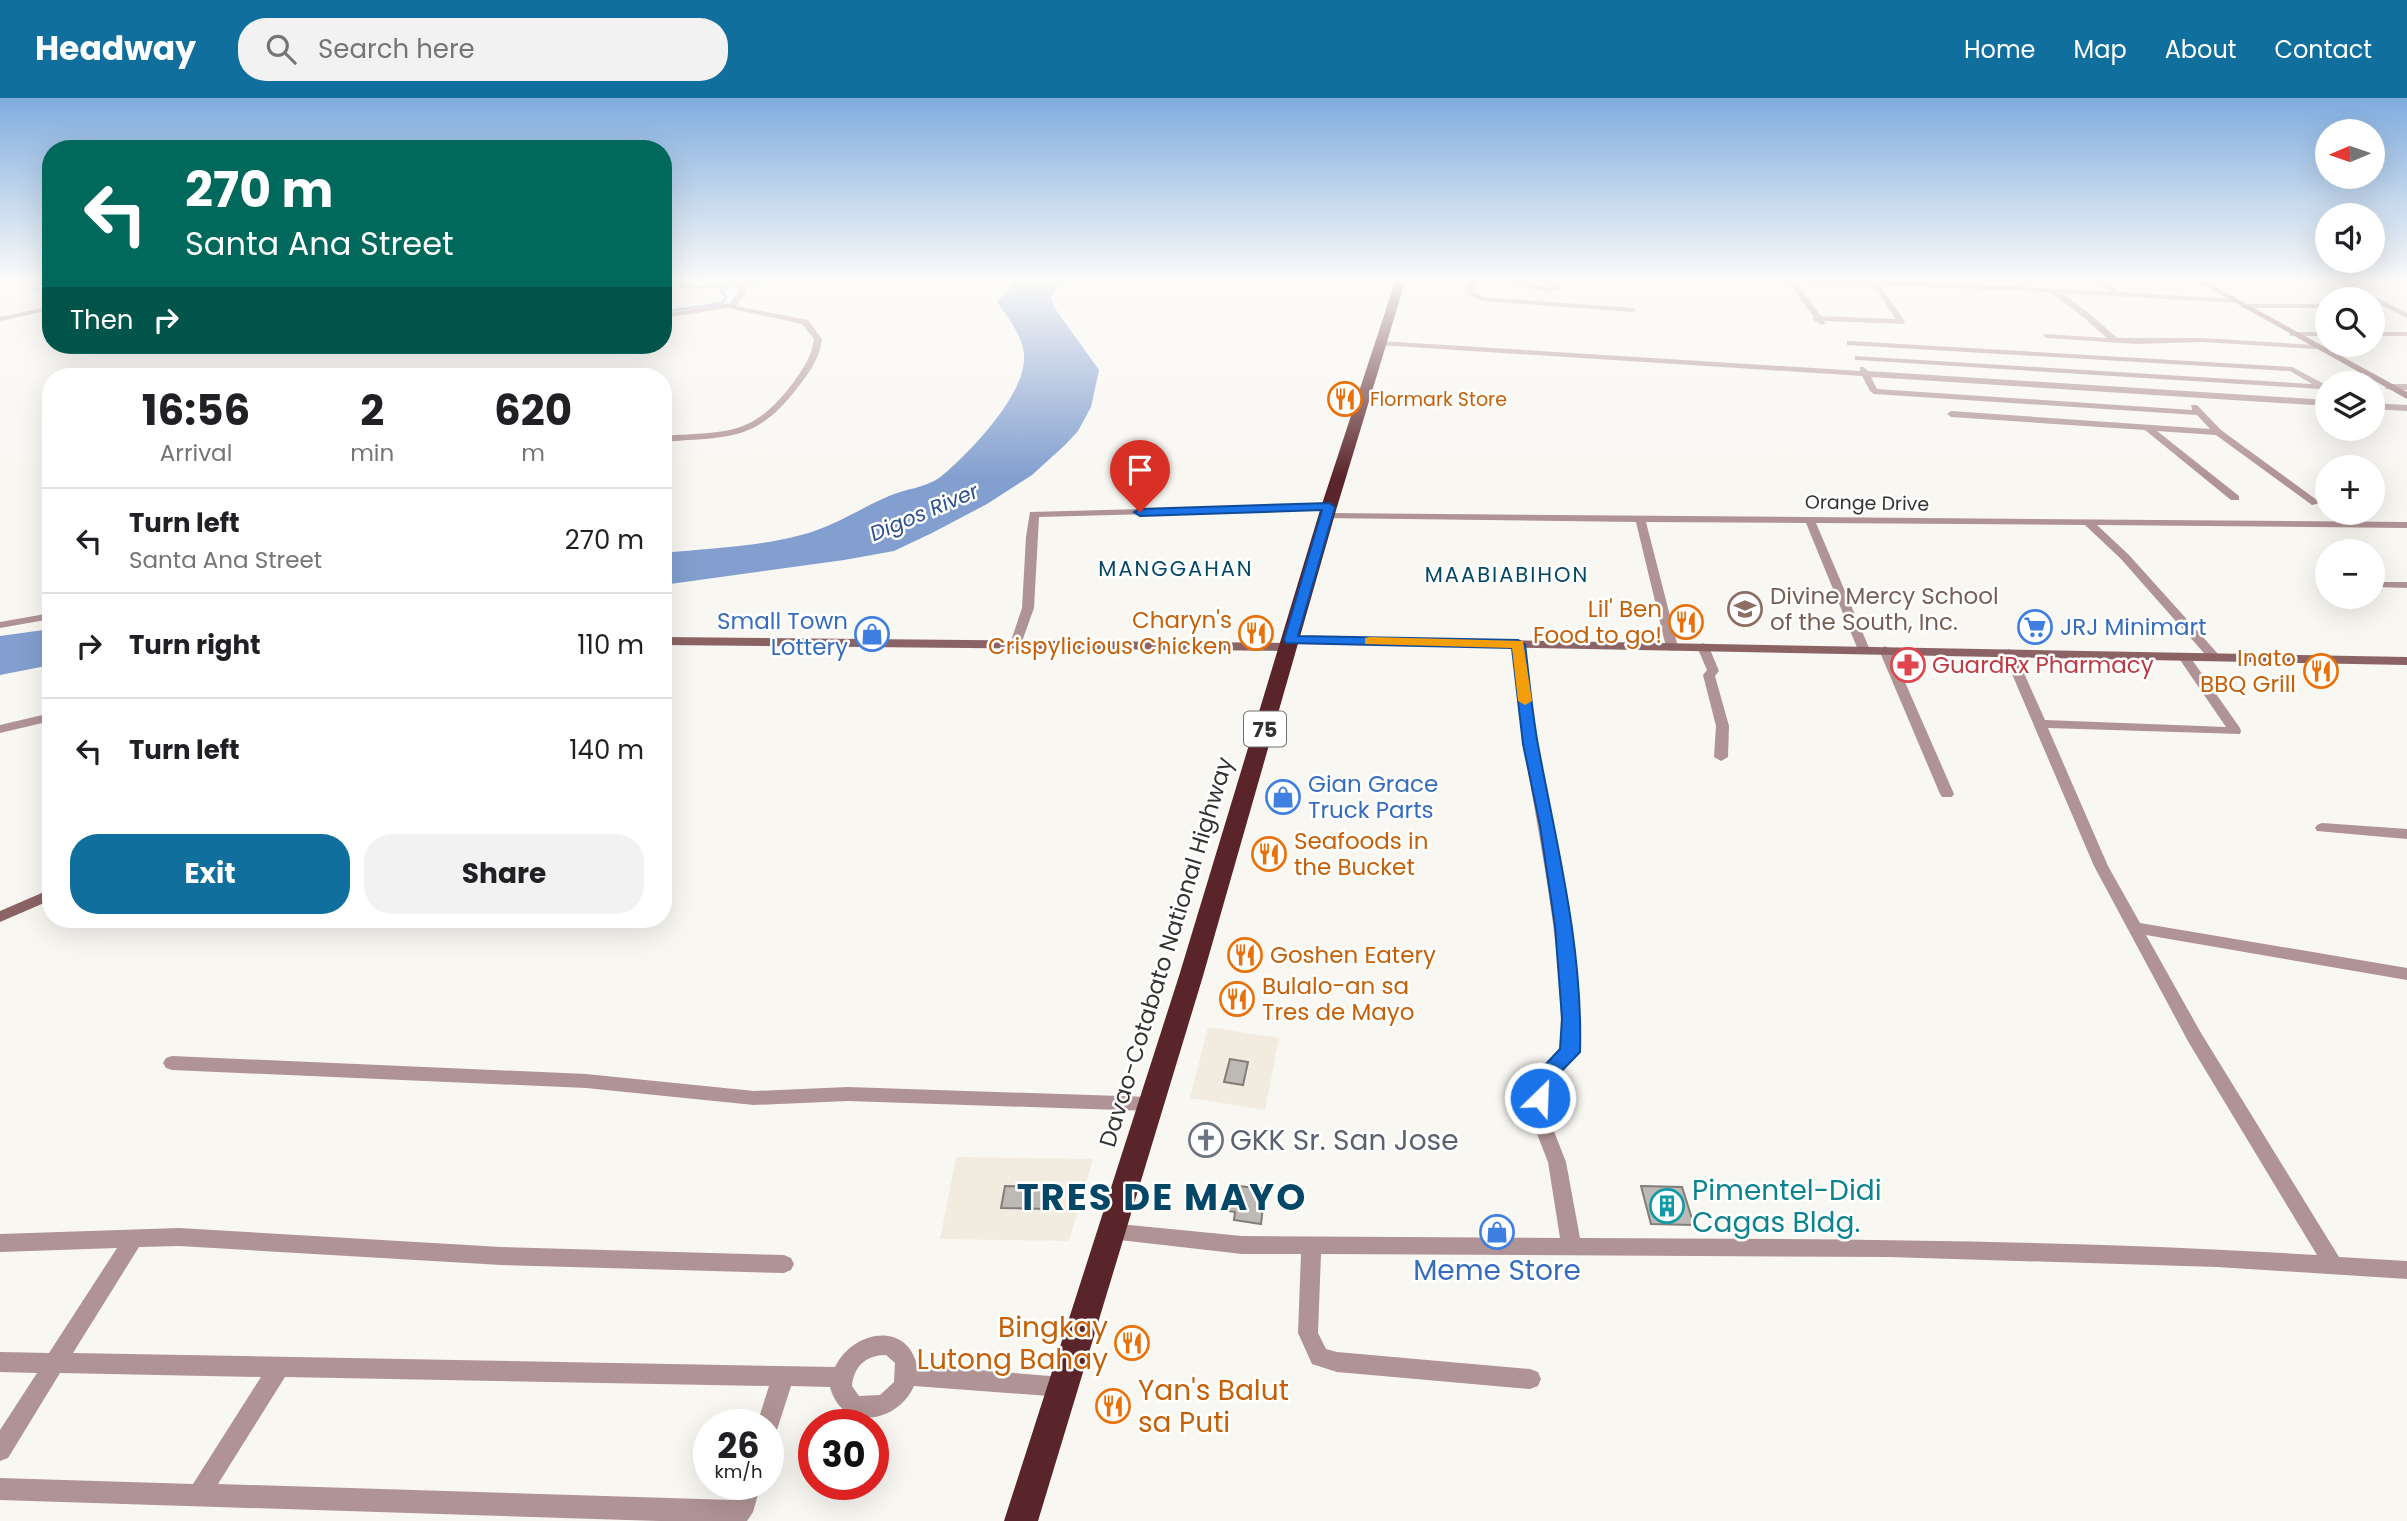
<!DOCTYPE html>
<html lang="en">
<head>
<meta charset="utf-8">
<style>
  body { margin:0; font-family:Poppins,sans-serif; background:#f2f2f2; color:#202124; height:100vh; display:flex; flex-direction:column; font-size:26px; white-space:nowrap }
  * { box-sizing:border-box; margin:0 }
  p { font-size:23px; color:#757577 }
  .icon { flex:none; width:38px; height:38px; fill:none; stroke:currentColor; stroke-width:2; stroke-linecap:round; stroke-linejoin:round }
  .map { position:relative; flex:1; overflow:hidden }
  .drawer { position:absolute; left:42px; top:270px; width:630px; height:560px; display:flex; flex-direction:column; background:#fff; border-radius:28px; box-shadow:0 7px 28px #0002 }
  .drawer>* { flex:none }
  .hud { position:absolute; left:42px; top:42px; width:630px; height:214px; border-radius:28px; box-shadow:0 7px 28px #0002; background:#00695c; color:#fff; overflow:hidden }
  .needle { width:46px; rotate:268deg }
  .controls { position:absolute; left:2315px; top:21px; display:grid; gap:14px }
  .controls a { display:grid; place-items:center; width:70px; height:70px; border-radius:50%; background:#fff; box-shadow:0 7px 28px #0002; font-size:35px }
  .speed { position:absolute; left:693px; top:1311px; display:flex; gap:14px; font-size:35px; font-weight:700; text-align:center }
  .speed>* { display:grid; place-content:center; width:91px; height:91px; border-radius:50%; background:#fff; box-shadow:0 7px 28px #0002; line-height:1 }
  .speed small { font-size:18px; font-weight:400 }
  .speed .limit { border:10px solid #d22; background:#fff; color:#111 }
  .pin { position:absolute; display:grid; place-items:center; width:60px; height:60px; color:#fff; margin:-72px -30px; border-radius:50% 50% 50% 0; rotate:-45deg; box-shadow:0 0 7px #0007 }
  .pin .icon { rotate:45deg }
  .me { position:absolute; width:77px; margin:-38px; rotate:24deg; stroke-linejoin:round; filter:drop-shadow(0 0 5px #0008) }
  .turn { display:flex; align-items:center; gap:24px; height:147px; padding:0 28px; font-size:32px }
  .turn .icon { width:91px; height:91px; stroke-width:2.5 }
  .turn b { display:block; font-size:49px; line-height:60px }
  .then { display:flex; align-items:center; height:66px; padding:0 28px; background:#0003; gap:14px; font-size:26px }
  .eta { display:flex; justify-content:space-evenly; align-items:center; height:119px; text-align:center }
  .eta b { font-size:42px; font-weight:700; line-height:49px }
  .action { display:flex; gap:14px; margin-top:auto; padding:14px 28px }
  .action a { flex:1; height:80px; border-radius:28px; background:#106f9d; color:#fff; font-size:28px; font-weight:700; line-height:80px; text-align:center }
  .action a+a { background:#f2f2f2; color:#202124 }
  ul { padding:0; list-style:none }
  li { display:flex; align-items:center; gap:21px; height:105px; padding:0 28px; border-top:2px solid #e0e0e0 }
  li div { flex:1 }
  li b { display:block; font-size:26px }
  li em { font-style:normal }
  header { display:flex; align-items:center; gap:42px; box-sizing:border-box; height:98px; padding:0 35px; background:#106f9d; color:#fff }
  header strong { font-size:33px }
  nav { display:flex; gap:38px; margin-inline-start:auto; font-size:24px }
  .search { width:490px; height:63px; background:#f2f2f2; display:flex; align-items:center; gap:18px; box-sizing:border-box; padding:0 24px; border-radius:28px; color:#757577; font-size:26px }
  .map>svg:first-child { display:block }
  .built { fill:#f1ecdf }
  .water { fill:#829fcf }
  .lines { fill:none; stroke-linecap:round; stroke-linejoin:round }
  .stream { stroke:#829fcf; stroke-width:2.5 }
  .building { fill:#bdb9b5; stroke:#817d79; stroke-width:2 }
  .street { fill:#b09394; fill-rule:evenodd }
  .secondary { fill:#8c6365; fill-rule:evenodd }
  .highway { fill:#59242a; fill-rule:evenodd }
  .route { fill:#1a73e8; stroke:#114b97; stroke-width:2 }
  .slow { fill:#f59e0b }
  .labels { text-anchor:middle; dominant-baseline:central; stroke-width:5; stroke-linejoin:round; paint-order:stroke }
  .far-food-label { font-size:19px; fill:#c56008; stroke:#fff; text-anchor:start }
  .far-street-label { font-size:19px; fill:#343331; stroke:#fff }
  .far-water-label { font-size:21px; font-style:italic; fill:#2c508d; stroke:#fff }
  .far-neighbourhood-label { font-size:21px; letter-spacing:2px; fill:#044665; stroke:#fff }
  .shield { fill:#fff; stroke:#71706f; stroke-width:2 }
  .shield-label { font-size:21px; font-weight:bold; fill:#343331 }
  .education-label { font-size:23px; fill:#785e54; stroke:#fff; text-anchor:start }
  .food-label { font-size:23px; fill:#c56008; stroke:#fff; text-anchor:end }
  .shop-label { font-size:23px; fill:#366cbe; stroke:#fff; text-anchor:start }
  .health-label { font-size:23px; fill:#be3a42; stroke:#fff; text-anchor:start }
  .street-label { font-size:23px; fill:#343331; stroke:#fff }
  .near-worship-label { font-size:28px; fill:#5b616d; stroke:#fff; text-anchor:start }
  .near-culture-label { font-size:28px; fill:#0d838f; stroke:#fff; text-anchor:start }
  .near-shop-label { font-size:28px; fill:#366cbe; stroke:#fff }
  .near-food-label { font-size:28px; fill:#c56008; stroke:#fff; text-anchor:end }
  .near-district-label { font-size:37px; font-weight:bold; letter-spacing:2px; fill:#044665; stroke:#fff }
</style>
</head>
<body>
<header>
<strong>Headway</strong>
<div class="search"><svg class="icon" aria-label="search" viewBox="0 0 24 24"><circle cx="10" cy="10" r="6"/><path d="M15 15l6 6"/></svg>Search here</div>
<nav><a>Home</a><a>Map</a><a>About</a><a>Contact</a></nav>
</header>
<div class="map">
<svg width="2407" height="1423" viewBox="0 0 2407 1423">
  <rect width="100%" height="100%" fill="#f9f7f2"/>
  <path class="built" d="M1208 929 1279 940 1265 1012 1190 1000Z
    M956 1059 1093 1061 1069 1143 940 1141Z"/>
  <path class="water" d="M1019 181H1069L1057 190 1051 199 1054 209 1099 272 1091 309 1078 333 1065 347 1032 377 987 406 932 435 894 453 844 462 663 487V455C709 450 757 449 801 437 833 429 859 411 889 398 904 391 925 390 939 380 967 358 1024 298 1024 261 1025 240 1008 220 997 204Z
    M51 531V567L0 577V538Z"/>
  <g class="lines">
    <path class="stream" d="M41 181 34 191 51 194
      M667 181 687 190 724 188
      M743 185 817 181
      M663 214 722 205 726 200 721 192 735 186
      M105 247H123
      M242 247H309"/>
  </g>
  <path class="building" d="M1230 961 1248 964 1243 987 1224 984Z
    M1005 1088 1050 1089 1047 1111 1001 1110Z
    M1238 1088 1265 1091 1261 1126 1234 1122 1235 1114 1228 1113 1231 1096H1237Z
    M1641 1088 1682 1089 1694 1127 1651 1126Z"/>
  <g class="lines">
    <path class="street" d="M735 181H742L747 193 736 208 808 222 822 241C820 260 809 275 798 289 755 346 727 338 663 344V338C727 333 751 340 793 285 803 271 812 258 814 241L802 226 728 210 663 220V216L730 205 739 193Z
      M1472 181H1480L1473 188V194L1483 199 1633 210 1637 212 1633 214 1481 203 1466 195 1465 188Z
      M1491 181H1503L1548 190 1552 189 1551 181H1557L1560 191 1548 194Z
      M1720 181H1876L2111 194 2093 181H2101L2121 194 2236 201 2240 203 2236 205 2061 195 2089 215 2117 240H2202L2316 247 2320 249 2316 251 2202 244 2137 246 2047 240 2043 238 2044 236 2107 240 2083 219 2050 194 1880 187 1905 224 1904 226 1824 223 1826 225 1822 227 1813 222V218L1789 185 1724 183ZM1796 185 1873 187 1896 221 1821 218Z
      M2331 181H2340L2407 215V220Z
      M2244 206H2328V210H2241L2240 208Z
      M51 208V212L0 223V219Z
      M2293 234H2328V238H2290L2289 236Z
      M2373 234H2407V238H2373Z
      M1381 243 1860 273V269H1863L1868 273 2328 302V308L1871 279 1877 291 2192 312 2191 307H2197L2221 332 2321 405 2312 407 2216 337 2157 333 2239 398V402H2231L2145 332 1951 319 1947 316 1951 313 2210 331 2197 317 1874 296 1870 293 1862 278 1378 247V243Z
      M1850 243 2292 269 2328 288V294L2320 291 1858 262H1855V258L2312 286 2290 273 1847 247V243Z
      M2389 286H2407V292L2386 291 2385 289Z
      M2373 305 2407 307V313L2373 311Z
      M663 403 668 406V412L663 415Z
      M1329 406 1333 407V411L1039 419 1034 510 1020 549H1012L1010 546 1022 510 1026 439 1030 414Z
      M1326 415 2407 424V430L2097 427 2129 457 2219 557 2221 560 2219 563H2211L2121 461 2085 427 1816 425 1870 552 1864 556 1858 552 1806 425 1646 424 1678 549 1672 553 1666 549 1636 424 1322 420 1321 418Z
      M2380 484H2407V490L2376 489V485Z
      M51 515V521L0 530V524Z
      M1518 542 1524 546C1528 580 1531 614 1537 647 1554 752 1578 846 1579 954L1549 985 1548 1018 1566 1064 1580 1140C1826 1141 2071 1142 2317 1157L2189 945 2094 768 2003 555 2009 551 2015 555 2045 622 2226 629 2178 559 2184 555 2188 556 2240 630 2241 633 2240 636 2048 630 2108 768 2140 825 2407 870V882L2146 837 2201 935 2339 1159 2407 1163V1181L2217 1169 1889 1159 1321 1156 1318 1235 1326 1251 1337 1254 1530 1271 1538 1274 1541 1281 1538 1288 1530 1291 1337 1274 1312 1266 1298 1235 1301 1156H1242L1102 1140 1099 1134 1102 1128 1109 1125 1242 1138 1560 1140 1548 1064 1530 1018 1531 983 1561 952C1563 848 1540 749 1524 648 1518 614 1516 580 1512 546Z
      M1703 545 1709 549 1719 573 1715 578 1729 628 1728 659 1721 663 1714 659 1716 628 1703 577 1707 572 1697 549Z
      M1885 548 1891 552 1954 696 1952 699H1942L1940 696 1879 552Z
      M51 615V623L0 635V627Z
      M2322 725 2407 731V741L2317 733 2315 730 2317 727Z
      M172 958 586 976 754 993 848 989 1150 999 1156 1001 1159 1006 1156 1011 1150 1013 848 1003 754 1007 586 990 172 972 166 970 163 965 166 960Z
      M179 1130 501 1149 784 1157 791 1160 794 1166 791 1172 784 1175 501 1167 179 1148 139 1149 73 1255 835 1269C852 1233 906 1222 917 1267L1062 1279 1070 1282 1073 1289 1070 1296 1062 1299 914 1288C898 1325 842 1335 830 1289L791 1288 776 1335 768 1338V1326H757L769 1288 285 1279 218 1386 733 1402 739 1386H761L753 1414 747 1423H659L0 1402V1380L193 1386 261 1279 60 1275 8 1360 0 1363V1332L37 1275 0 1274V1254L49 1255 117 1150 0 1154V1136ZM886 1257 895 1265 894 1284 880 1297 859 1298 852 1288C854 1268 866 1257 886 1257Z"/>
    <path class="secondary" d="M2193 181H2201L2407 294V301Z
      M1290 538 2407 559V567L1286 545V539Z
      M663 539 1288 545 1294 549 1288 553 663 547Z
      M51 791V802L0 824V813Z"/>
    <path class="highway" d="M1396 181H1406L1337 409 1203 878 1038 1423H1004L1179 878 1321 409Z"/>
  </g>
  <linearGradient id="sky" x2="0" y2="1"><stop stop-color="#7facde"/><stop offset="0.48" stop-color="#fcfbf9"/><stop offset="1" stop-color="#fcfbf9" stop-opacity="0"/></linearGradient>
  <rect width="2407" height="380" fill="url(#sky)"/>
  <path class="route" d="M1329 405 1335 409 1298 538 1518 542 1525 546C1529 579 1532 614 1538 647 1557 749 1583 849 1580 954L1550 985 1547 1006 1540 1008 1533 1006 1530 1000V983L1560 951 1562 920 1555 828 1540 728 1523 646 1512 550 1286 545 1284 542 1322 412 1140 418 1134 414 1140 411Z"/>
  <path class="slow" d="M1370 539 1523 543 1532 603 1525 607 1518 603 1512 550 1365 546V540Z"/>
  <defs>
    <g id="restaurant-ring" transform="scale(1.75)"><circle r="9.5" fill="#fff" stroke="#e8710a" stroke-width="1.5"/><path d="M-5-6h1v4h1v-4h1v4h1v-4h1v5L-1.5 .5V6h-2V.5L-5-1ZM5-6V6H3V1.5H1.5Q1.5-4 5-6Z" fill="#e8710a"/></g>
    <g id="school-ring" transform="scale(1.75)"><circle r="9.5" fill="#fff" stroke="#8d6e63" stroke-width="1.5"/><path d="M0-5L7-2L0 1L-7-2ZM-4 1L0 2.5L4 1V4Q0 6-4 4Z" fill="#8d6e63"/></g>
    <g id="supermarket-ring" transform="scale(1.75)"><circle r="9.5" fill="#fff" stroke="#3f7fe0" stroke-width="1.5"/><path d="M-6-5.5h2.5l.6 2H6L4.5 2H-2.5L-4.4-4H-6ZM-1.5 3.2a1.3 1.3 0 1 0 .1 0ZM3 3.2a1.3 1.3 0 1 0 .1 0Z" fill="#3f7fe0"/></g>
    <g id="shop-ring" transform="scale(1.75)"><circle r="9.5" fill="#fff" stroke="#3f7fe0" stroke-width="1.5"/><path d="M-5-2.5h2.3a2.7 3.5 0 0 1 5.4 0H5L5.5 6h-11ZM-1.5-2.5h3a1.5 2.3 0 0 0-3 0Z" fill="#3f7fe0"/></g>
    <g id="pharmacy-ring" transform="scale(1.75)"><circle r="9.5" fill="#fff" stroke="#e0444e" stroke-width="1.5"/><path d="M-2-6h4v4h4v4h-4v4h-4v-4h-4v-4h4Z" fill="#e0444e"/></g>
    <g id="church-ring" transform="scale(1.75)"><circle r="9.5" fill="#fff" stroke="#6b7280" stroke-width="1.5"/><path d="M-1.2-6h2.4v3.5h3.3v2.4h-3.3V6h-2.4V-.1h-3.3v-2.4h3.3Z" fill="#6b7280"/></g>
    <g id="building-ring" transform="scale(1.75)"><circle r="9.5" fill="#fff" stroke="#0f9aa8" stroke-width="1.5"/><path d="M-4-6H4V6H1V3H-1V6H-4ZM-2.5-4.3h1.7v1.8h-1.7ZM.8-4.3h1.7v1.8H.8ZM-2.5-1h1.7V.8h-1.7ZM.8-1h1.7V.8H.8Z" fill="#0f9aa8"/></g>
  </defs>
  <g fill-rule="evenodd">
    <use href="#restaurant-ring" x="1345" y="301"/>
    <use href="#school-ring" x="1745" y="511"/>
    <use href="#restaurant-ring" x="1686" y="524"/>
    <use href="#supermarket-ring" x="2035" y="529"/>
    <use href="#restaurant-ring" x="1256" y="535"/>
    <use href="#shop-ring" x="872" y="536"/>
    <use href="#pharmacy-ring" x="1908" y="567"/>
    <use href="#restaurant-ring" x="2321" y="573"/>
    <use href="#shop-ring" x="1283" y="699"/>
    <use href="#restaurant-ring" x="1269" y="756"/>
    <use href="#restaurant-ring" x="1245" y="857"/>
    <use href="#restaurant-ring" x="1237" y="901"/>
    <use href="#church-ring" x="1206" y="1042"/>
    <use href="#building-ring" x="1667" y="1108"/>
    <use href="#shop-ring" x="1497" y="1134"/>
    <use href="#restaurant-ring" x="1132" y="1245"/>
    <use href="#restaurant-ring" x="1113" y="1308"/>
  </g>
  <g class="labels">
    <g class="far-food-label">
      <text x="1370" y="301">Flormark Store</text>
    </g>
    <g class="far-street-label">
      <text transform="translate(1867 405) rotate(1)">Orange Drive</text>
    </g>
    <g class="far-water-label">
      <text transform="translate(924 414) rotate(-23)">Digos River</text>
    </g>
    <g class="far-neighbourhood-label">
      <text x="1176" y="470">MANGGAHAN</text>
      <text x="1507" y="476">MAABIABIHON</text>
    </g>
    <rect class="shield" x="1244" y="613.5" width="42" height="35" rx="5"/>
    <g class="shield-label">
      <text x="1265" y="631">75</text>
    </g>
    <g class="education-label">
      <text x="1770" y="498">Divine Mercy School<tspan x="1770" dy="26">of the South, Inc.</tspan></text>
    </g>
    <g class="food-label">
      <text x="1662" y="511">Lil' Ben<tspan x="1662" dy="26">Food to go!</tspan></text>
      <text x="1232" y="522">Charyn's<tspan x="1232" dy="26">Crispylicious Chicken</tspan></text>
      <text x="2296" y="560">Inato<tspan x="2296" dy="26">BBQ Grill</tspan></text>
      <text x="1294" y="743" text-anchor="start">Seafoods in<tspan x="1294" dy="26">the Bucket</tspan></text>
      <text x="1270" y="857" text-anchor="start">Goshen Eatery</text>
      <text x="1262" y="888" text-anchor="start">Bulalo-an sa<tspan x="1262" dy="26">Tres de Mayo</tspan></text>
    </g>
    <g class="shop-label">
      <text x="848" y="523" text-anchor="end">Small Town<tspan x="848" dy="26">Lottery</tspan></text>
      <text x="2060" y="529">JRJ Minimart</text>
      <text x="1308" y="686">Gian Grace<tspan x="1308" dy="26">Truck Parts</tspan></text>
    </g>
    <g class="health-label">
      <text x="1932" y="567">GuardRx Pharmacy</text>
    </g>
    <g class="street-label">
      <text transform="translate(1166 854) rotate(-73)">Davao-Cotabato National Highway</text>
    </g>
    <g class="near-worship-label">
      <text x="1230" y="1042">GKK Sr. San Jose</text>
    </g>
    <g class="near-culture-label">
      <text x="1692" y="1092">Pimentel-Didi<tspan x="1692" dy="32">Cagas Bldg.</tspan></text>
    </g>
    <g class="near-shop-label">
      <text x="1497" y="1172">Meme Store</text>
    </g>
    <g class="near-food-label">
      <text x="1108" y="1229">Bingkay<tspan x="1108" dy="32">Lutong Bahay</tspan></text>
      <text x="1138" y="1292" text-anchor="start">Yan's Balut<tspan x="1138" dy="32">sa Puti</tspan></text>
    </g>
    <g class="near-district-label">
      <text x="1162" y="1099">TRES DE MAYO</text>
    </g>
  </g>
</svg>
<div class="controls">
<a><svg class="needle" viewBox="-14 -14 28 28"><path d="M0-13l5 13h-10z" fill="#e53935"/><path d="M0 13l5-13h-10z" fill="#757577"/></svg></a>
<a><svg class="icon" aria-label="sound" viewBox="0 0 24 24"><path d="M4 9h4l5-4v14l-5-4H4zM17 9q2 3 0 6"/></svg></a>
<a><svg class="icon" aria-label="search" viewBox="0 0 24 24"><circle cx="10" cy="10" r="6"/><path d="M15 15l6 6"/></svg></a>
<a><svg class="icon" aria-label="layers" viewBox="0 0 24 24"><path d="M12 4l9 5-9 5-9-5zM3 14l9 5 9-5"/></svg></a>
<a>+</a>
<a>−</a>
</div>
<div class="speed"><div>26<small>km/h</small></div><div class="limit">30</div></div>
<div class="pin" style="left:1140px;top:414px;background:#d93025"><svg class="icon" aria-label="arrive" viewBox="0 0 24 24"><path d="M6 21V4h12l-3 4 3 4H6"/></svg></div>
<svg class="me" style="left:1540px;top:1000px" viewBox="-20 -20 40 40"><circle r="17" fill="#1a73e8" stroke="#fff" stroke-width="3"/><path d="M0-11L8 9 0 5-8 9z" fill="#fff"/></svg>
<div class="hud">
<div class="turn"><svg class="icon" aria-label="left" viewBox="0 0 24 24"><path d="M17 20v-9H6M10 6l-5 5 5 5"/></svg><div><b>270 m</b>Santa Ana Street</div></div>
<div class="then">Then<svg class="icon" aria-label="right" viewBox="0 0 24 24"><path d="M7 20v-9h11M14 6l5 5-5 5"/></svg></div>
</div>
<section class="drawer">
<div class="eta">
<div><b>16:56</b><p>Arrival</p></div>
<div><b>2</b><p>min</p></div>
<div><b>620</b><p>m</p></div>
</div>
<ul>
<li><svg class="icon" aria-label="left" viewBox="0 0 24 24"><path d="M17 20v-9H6M10 6l-5 5 5 5"/></svg><div><b>Turn left</b><p>Santa Ana Street</p></div><em>270 m</em></li>
<li><svg class="icon" aria-label="right" viewBox="0 0 24 24"><path d="M7 20v-9h11M14 6l5 5-5 5"/></svg><div><b>Turn right</b></div><em>110 m</em></li>
<li><svg class="icon" aria-label="left" viewBox="0 0 24 24"><path d="M17 20v-9H6M10 6l-5 5 5 5"/></svg><div><b>Turn left</b></div><em>140 m</em></li>
</ul>
<div class="action"><a>Exit</a><a>Share</a></div>
</section>
</div>
</body>
</html>
